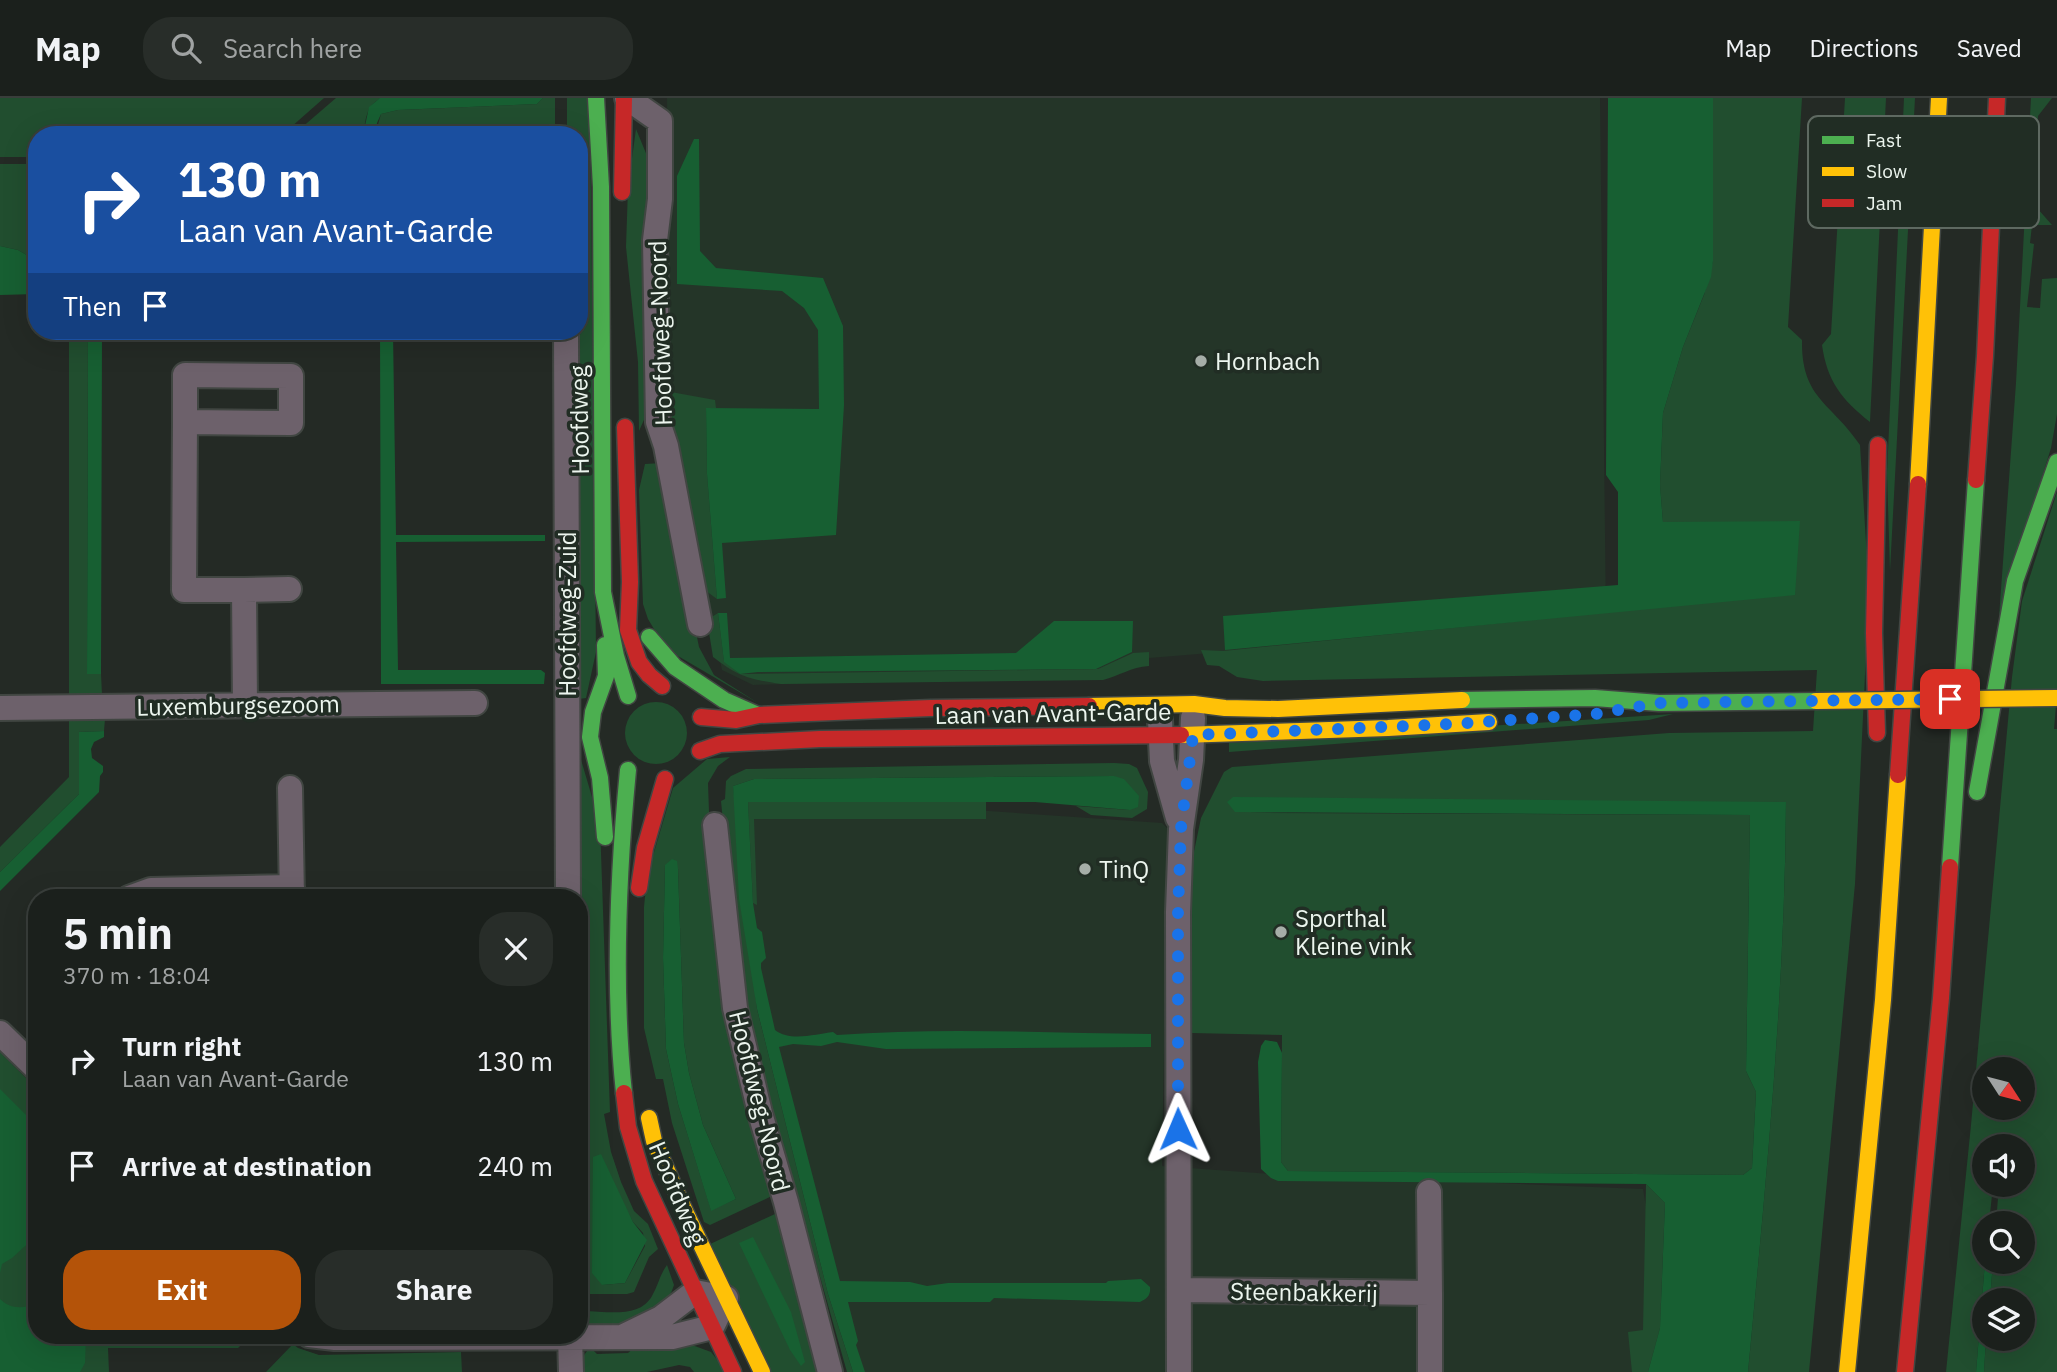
<!DOCTYPE html>
<html lang="en">
<head>
<meta charset="utf-8">
<style>
  body { margin:0; font-family:"IBM Plex Sans",sans-serif; background:#282d29; color:#f1f3f6; height:100vh; display:flex; flex-direction:column; font-size:26px; white-space:nowrap }
  * { box-sizing:border-box; margin:0 }
  p { font-size:23px; color:#a0a3a3 }
  .icon { flex:none; width:38px; height:38px; fill:none; stroke:currentColor; stroke-width:2; stroke-linecap:round; stroke-linejoin:round }
  .map { position:relative; flex:1; overflow:hidden }
  .drawer { position:absolute; left:28px; top:791px; width:560px; height:455px; display:flex; flex-direction:column; background:#1b201c; border-radius:28px; box-shadow:0 7px 28px #0002,0 0 0 2px #393e3b }
  .drawer>* { flex:none }
  .guide { position:absolute; left:28px; top:28px; width:560px; height:214px; border-radius:28px; box-shadow:0 7px 28px #0002,0 0 0 2px #393e3b; background:#1a4fa0; color:#fff; overflow:hidden }
  .needle { width:46px; rotate:126deg }
  .fabs { position:absolute; left:1972px; top:959px; display:grid; gap:14px }
  .fabs a { display:grid; place-items:center; width:63px; height:63px; border-radius:50%; background:#1b201c; box-shadow:0 7px 28px #0002,0 0 0 2px #393e3b; font-size:35px }
  .pin { position:absolute; display:grid; place-items:center; width:60px; height:60px; color:#fff; margin:-30px; border-radius:14px; box-shadow:0 4px 10px #0006 }
  .me { position:absolute; width:77px; margin:-38px; rotate:359deg; stroke-linejoin:round; filter:drop-shadow(0 0 5px #0008) }
  .turn { display:flex; align-items:center; gap:24px; height:147px; padding:0 35px; font-size:32px }
  .turn .icon { width:91px; height:91px; stroke-width:2.5 }
  .turn b { display:block; font-size:49px; line-height:60px }
  .then { display:flex; align-items:center; height:66px; padding:0 35px; background:#0003; gap:14px; font-size:26px }
  .round { display:grid; place-items:center; flex:none; width:74px; height:74px; border-radius:28px; background:#282d29 }
  .overview { display:flex; align-items:center; justify-content:space-between; height:119px; padding:0 35px }
  h1 { font-size:42px; font-weight:700; line-height:52px }
  .primary-button { display:flex; gap:14px; margin-top:auto; padding:14px 35px }
  .primary-button a { flex:1; height:80px; border-radius:28px; background:#b45309; color:#fff; font-size:28px; font-weight:700; line-height:80px; text-align:center }
  .primary-button a+a { background:#282d29; color:#f1f3f6 }
  ul { padding:0; list-style:none }
  li { display:flex; align-items:center; gap:21px; height:105px; padding:0 35px }
  li div { flex:1 }
  li b { display:block; font-size:26px }
  li em { font-style:normal }
  header { display:flex; align-items:center; gap:42px; box-sizing:border-box; height:98px; padding:0 35px; background:#1b201c; border-bottom:2px solid #393e3b }
  header strong { font-size:33px }
  nav { display:flex; gap:38px; margin-inline-start:auto; font-size:24px }
  .search { width:490px; height:63px; background:#282d29; display:flex; align-items:center; gap:18px; box-sizing:border-box; padding:0 24px; border-radius:28px; color:#a0a3a3; font-size:26px }
  .map>svg:first-child { display:block }
  .built { fill:#243528 }
  .green { fill:#214e2f; fill-rule:evenodd }
  .water { fill:#175f32 }
  .lines { fill:none; stroke-linecap:round; stroke-linejoin:round }
  .street-casing { stroke:#414642; stroke-width:28 }
  .fast-casing { stroke:#414642; stroke-width:19 }
  .slow-casing { stroke:#414642; stroke-width:19 }
  .jam-casing { stroke:#414642; stroke-width:19 }
  .street { stroke:#6d616b; stroke-width:24 }
  .fast { stroke:#4caf50; stroke-width:16 }
  .slow { stroke:#ffc107; stroke-width:16 }
  .jam { stroke:#c62828; stroke-width:16 }
  .slow-bridge-casing { stroke:#414642; stroke-width:19; stroke-linecap:butt }
  .slow-bridge { stroke:#ffc107; stroke-width:16 }
  .route { stroke:#1a73e8; stroke-width:12; stroke-dasharray:0 21.6 }
  .poi-dot { fill:#a6aea8; stroke:#212d24; stroke-width:2.5 }
  .labels { text-anchor:middle; dominant-baseline:central; stroke-width:7; stroke-linejoin:round; paint-order:stroke }
  .street-label { font-size:24px; fill:#ecf5ee; stroke:#212d24 }
  .poi-label { font-size:24px; fill:#ecf5ee; stroke:#212d24; text-anchor:start }
  .key { fill:#212d24; stroke:#5e6961; stroke-width:2 }
  .key-label { font-size:19px; fill:#ecf5ee }
</style>
</head>
<body>
<header>
<strong>Map</strong>
<div class="search"><svg class="icon" aria-label="search" viewBox="0 0 24 24"><circle cx="10" cy="10" r="6"/><path d="M15 15l6 6"/></svg>Search here</div>
<nav><a>Map</a><a>Directions</a><a>Saved</a></nav>
</header>
<div class="map">
<svg width="2057" height="1274" viewBox="0 0 2057 1274">
  <rect width="100%" height="100%" fill="#242a25"/>
  <path class="built" d="M667 0H1600L1606 523 1137 561 1114 574 753 587 722 572 668 321Z
    M740 696 1162 725 1168 731 1162 1068 1271 1076 1643 1091 1674 1274H859L755 863Z"/>
  <path class="green" d="M0 0H324L282 37H37V59H0Z
    M336 0H383C366 5 366 21 363 37H293Z
    M543 0H555V37H375L381 16 398 12 537 6Z
    M567 0H590L596 554 586 600 579 601 574 233H579V37H567Z
    M1713 0H1802L1788 229 1802 242C1801 301 1831 304 1860 347L1869 493 1855 786 1809 1274H1748C1766 1084 1785 894 1786 704L1249 715 1750 717 1746 973 1756 994 1752 1070 1743 1077 1288 1073 1281 1064 1282 937 1191 935V768L1201 720 1224 674 1232 669 1669 635 1813 633 1817 572 1263 583 1237 579 1219 568 1207 567 1201 552 1223 553 1619 513 1800 424H1663L1660 387 1663 315 1683 249 1704 197 1713 163Z
    M1845 0H1886L1870 324C1842 302 1827 283 1822 247L1831 236Z
    M1904 0H1915L1890 473 1887 375Z
    M2031 0H2052L2038 18 2034 90 2037 110 2052 127H2032L2030 145 2034 146 2027 209 2040 210 2042 181 2057 180V316L2051 350 1999 519 2016 285Z
    M636 31 650 65 647 315 639 333 638 264 626 149 628 90Z
    M0 66H37V163L18 152 0 148Z
    M69 233H88L87 575 101 576 102 597H69Z
    M671 294 715 302 716 310H706L707 376 717 501 702 490 664 311H670Z
    M662 365 699 549 714 577 758 605 666 551 648 521 643 506 639 392 645 366Z
    M2057 394V596L2054 631H2057V1274H1984L1986 1241H2023V1202H1990L1993 1164H2023V1125H1996L1998 1100 1992 1097 1989 1125H1984L1985 1164 1976 1274H1946L1971 1027 2012 579 2022 503ZM1984 971H2023V1010H1984ZM1984 1048H2023V1087H1984Z
    M718 515 724 563 740 576 1098 571 1133 555 1149 554V568C1131 569 1119 578 1103 582L781 586C749 581 739 579 713 559L707 522Z
    M625 635a31 31 0 1 1 62 0a31 31 0 1 1-62 0Z
    M1673 616 1649 622 1229 654V645Z
    M69 621H105L104 633 79 634V696L0 774V749L69 679Z
    M579 655 600 726 610 1014 604 1016 611 1054 621 1084 634 1113 648 1126 658 1151 649 1159 634 1194 627 1196H579ZM619 1098 633 1124 643 1135 645 1148 625 1185 602 1187Z
    M730 659 718 668 708 685 711 771 774 1097 710 1127 704 1124 672 1025 663 981H656L644 930V809L647 778 673 690 707 661ZM665 767 678 771 684 945 689 975 703 1027 736 1101 711 1112 678 1006 666 951 663 860Z
    M1114 665 1129 666 1137 670 1148 694 1147 711 1132 720 1091 717 1076 708 1130 712 1114 678 754 681 733 688 757 911 828 1196 853 1274H847L744 911 737 867 721 703 725 701 726 683 731 678 746 671Z
    M748 704H986V721H754L757 807 753 805Z
    M0 954 37 991V1237H251L238 1250H108L109 1274H0Z
    M1646 1086 1665 1105 1660 1230 1648 1274H1632L1628 1234 1643 1232Z
    M775 1116 780 1119 822 1274H770L708 1147Z
    M667 1167 674 1187C664 1222 621 1227 591 1229L581 1215 583 1213C606 1213 639 1221 652 1198 658 1188 660 1176 667 1167Z
    M684 1244 711 1254 727 1274H694L690 1269 679 1267 647 1274H580L579 1264 590 1249 597 1256 628 1255 636 1248Z
    M293 1246 298 1250 319 1257 461 1254 462 1274H266Z"/>
  <path class="water" d="M380 0H543L537 6 398 12 381 16 377 25 375 37H363L369 9Z
    M1608 0H1713V163L1711 179 1683 249 1663 315 1660 387 1663 424 1800 423 1795 497 1225 552 1223 518 1618 487V394L1606 377Z
    M694 41H699L700 153 716 170 823 180 843 228 844 307 836 437 722 445 726 500 717 501 707 376 706 310 819 311 818 232 804 210 782 193 677 186V78Z
    M0 148 18 152 37 163V196L0 197Z
    M88 233H102L101 576H87Z
    M380 233H393L396 437H545V443L396 444 398 572H541L545 575 544 586H381Z
    M718 515H727L730 560 1016 555 1054 523H1133L1132 554 1096 571 758 574 740 576 724 564Z
    M104 633V639L94 644 91 651 92 660 103 668V674L100 678 99 694 0 793V774L79 696V634Z
    M1114 678 1124 681 1139 698 1138 709 1130 712 1035 704H748L753 805 757 830 762 834 766 860 761 865V870L775 932C790 944 816 936 833 934L837 937C941 929 1047 935 1151 936V949L886 951 837 944 821 948 793 946 779 949 840 1183 910 1184 927 1188 948 1185H1106L1108 1183 1141 1181 1150 1189C1151 1197 1147 1201 1140 1204L994 1200 990 1204H848L858 1243 856 1247 865 1274H853L828 1196 757 911 739 801 733 688 754 681Z
    M1233 699 1786 704C1785 894 1766 1084 1748 1274H1648L1660 1230 1665 1105 1646 1086 1278 1083 1271 1080 1261 1071 1258 964 1261 948 1265 942 1277 944 1282 955 1281 1064 1288 1073 1743 1077 1752 1070 1756 994 1746 973 1750 717 1235 714 1227 704Z
    M672 761 677 763 678 771 684 945 689 975 703 1027 736 1101 711 1113 678 1006 666 951 663 860 665 767Z
    M0 991 37 1028V1137L12 1160 2 1166 0 1175Z
    M601 1056 633 1124 647 1142 625 1185 602 1187 592 1175 593 1059Z
    M753 1139 791 1214 805 1264 801 1268 790 1252 739 1145Z
    M1985 1164H1993L1990 1202H1984V1241H1986L1984 1274H1976Z
    M0 1201C11 1212 23 1210 37 1206V1237H86L85 1265 80 1274H0Z"/>
  <g class="lines">
    <g class="street-casing">
      <path id="street" d="M627 0 660 23V101L655 142 658 324 666 348 700 526
        M566 233 568 800
        M185 324V277L291 278V325L185 324 184 492H244L245 607
        M244 492 289 491
        M0 610 475 605
        M1160 622 1162 663 1178 720
        M290 690 292 800
        M715 727 735 910 760 1015 786 1104 830 1274
        M129 800 151 792 292 789
        M0 935 37 971
        M1429 1094 1430 1195
        M1179 1192 1430 1195V1274
        M309 1237 335 1240 672 1239 712 1229 726 1200 695 1194 661 1220 624 1238
        M570 1237 571 1274
        M1179 1274 1178 814 1181 731 1191 662 1193 620"/>
    </g>
    <g class="fast-casing">
      <path id="fast" d="M596 0 601 89 603 494 616 558 628 598
        M649 539 675 569 724 602 758 617
        M605 547 606 578 593 614 590 639 600 680 605 739
        M1462 602 1595 600 1659 605 1816 603
        M1977 694 2015 483 2057 364
        M1950 769 1976 382
        M624 995C613 891 618 776 628 672"/>
    </g>
    <g class="slow-casing">
      <path id="slow" d="M1918 386 1939 0
        M1089 608 1194 606 1225 610 1278 611 1462 602
        M1181 637 1388 630 1489 624
        M649 1020 654 1043 684 1111 762 1274
        M1847 1274 1883 902 1898 677"/>
    </g>
    <g class="jam-casing">
      <path id="jam" d="M622 94 624 0
        M625 329 630 484 628 532 639 564 649 577 662 588
        M1976 382 1985 258 1997 0
        M701 619 736 622 759 617 931 610 1089 608
        M1877 635 1874 535 1878 347
        M700 653 720 646 820 641 1181 637
        M1898 677 1918 386
        M639 790 645 750 665 681
        M624 995 628 1029 644 1083 733 1274
        M1905 1274 1941 900 1950 769"/>
    </g>
    <use href="#street" class="street"/>
    <use href="#fast" class="fast"/>
    <use href="#slow" class="slow"/>
    <use href="#jam" class="jam"/>
    <g class="slow-bridge-casing">
      <path id="slow-bridge" d="M1816 603 2057 600"/>
    </g>
    <use href="#slow-bridge" class="slow-bridge"/>
  </g>
  <g class="lines">
    <path class="route" d="M1178 1031V814L1181 730 1193 637 1454 626 1595 616 1659 605 1950 601"/>
  </g>
  <g class="poi-dot">
    <circle cx="1201" cy="263" r="7"/>
    <circle cx="1085" cy="771" r="7"/>
    <circle cx="1281" cy="834" r="7"/>
  </g>
  <g class="labels">
    <g class="street-label">
      <text transform="translate(660 235) rotate(-92)">Hoofdweg-Noord</text>
      <text transform="translate(579 322) rotate(-91)">Hoofdweg</text>
      <text transform="translate(567 516) rotate(-90)">Hoofdweg-Zuid</text>
      <text transform="translate(238 607) rotate(-1)">Luxemburgsezoom</text>
      <text transform="translate(1053 615) rotate(-1)">Laan van Avant-Garde</text>
      <text transform="translate(760 1003) rotate(76)">Hoofdweg-Noord</text>
      <text transform="translate(678 1095) rotate(67)">Hoofdweg</text>
      <text transform="translate(1304 1194) rotate(1)">Steenbakkerij</text>
    </g>
    <g class="poi-label">
      <text x="1215" y="263">Hornbach</text>
      <text x="1099" y="771">TinQ</text>
      <text x="1295" y="820">Sporthal<tspan x="1295" dy="28">Kleine vink</tspan></text>
    </g>
  </g>
  <rect x="1808" y="18" width="231" height="112" rx="10" class="key"/>
  <rect x="1822" y="38" width="32" height="8" fill="#4caf50"/>
  <rect x="1822" y="69" width="32" height="9" fill="#ffc107"/>
  <rect x="1822" y="101" width="32" height="8" fill="#c62828"/>
  <g class="key-label">
    <text x="1866" y="49">Fast</text>
    <text x="1866" y="80">Slow</text>
    <text x="1866" y="112">Jam</text>
  </g>
</svg>
<div class="fabs">
<a><svg class="needle" viewBox="-14 -14 28 28"><path d="M0-13l5 13h-10z" fill="#e53935"/><path d="M0 13l5-13h-10z" fill="#a0a3a3"/></svg></a>
<a><svg class="icon" aria-label="sound" viewBox="0 0 24 24"><path d="M4 9h4l5-4v14l-5-4H4zM17 9q2 3 0 6"/></svg></a>
<a><svg class="icon" aria-label="search" viewBox="0 0 24 24"><circle cx="10" cy="10" r="6"/><path d="M15 15l6 6"/></svg></a>
<a><svg class="icon" aria-label="layers" viewBox="0 0 24 24"><path d="M12 4l9 5-9 5-9-5zM3 14l9 5 9-5"/></svg></a>
</div>
<div class="pin" style="left:1950px;top:601px;background:#d93025"><svg class="icon" aria-label="arrive" viewBox="0 0 24 24"><path d="M6 21V4h12l-3 4 3 4H6"/></svg></div>
<svg class="me" style="left:1178px;top:1031px" viewBox="-20 -20 40 40"><path d="M0-17L14 15 0 8-14 15z" fill="#1a73e8" stroke="#fff" stroke-width="4"/></svg>
<div class="guide">
<div class="turn"><svg class="icon" aria-label="right" viewBox="0 0 24 24"><path d="M7 20v-9h11M14 6l5 5-5 5"/></svg><div><b>130 m</b>Laan van Avant-Garde</div></div>
<div class="then">Then<svg class="icon" aria-label="arrive" viewBox="0 0 24 24"><path d="M6 21V4h12l-3 4 3 4H6"/></svg></div>
</div>
<section class="drawer">
<div class="overview"><div><h1>5 min</h1><p>370 m · 18:04</p></div><a class="round"><svg class="icon" aria-label="close" viewBox="0 0 24 24"><path d="M6 6l12 12M18 6L6 18"/></svg></a></div>
<ul>
<li><svg class="icon" aria-label="right" viewBox="0 0 24 24"><path d="M7 20v-9h11M14 6l5 5-5 5"/></svg><div><b>Turn right</b><p>Laan van Avant-Garde</p></div><em>130 m</em></li>
<li><svg class="icon" aria-label="arrive" viewBox="0 0 24 24"><path d="M6 21V4h12l-3 4 3 4H6"/></svg><div><b>Arrive at destination</b></div><em>240 m</em></li>
</ul>
<div class="primary-button"><a>Exit</a><a>Share</a></div>
</section>
</div>
</body>
</html>
